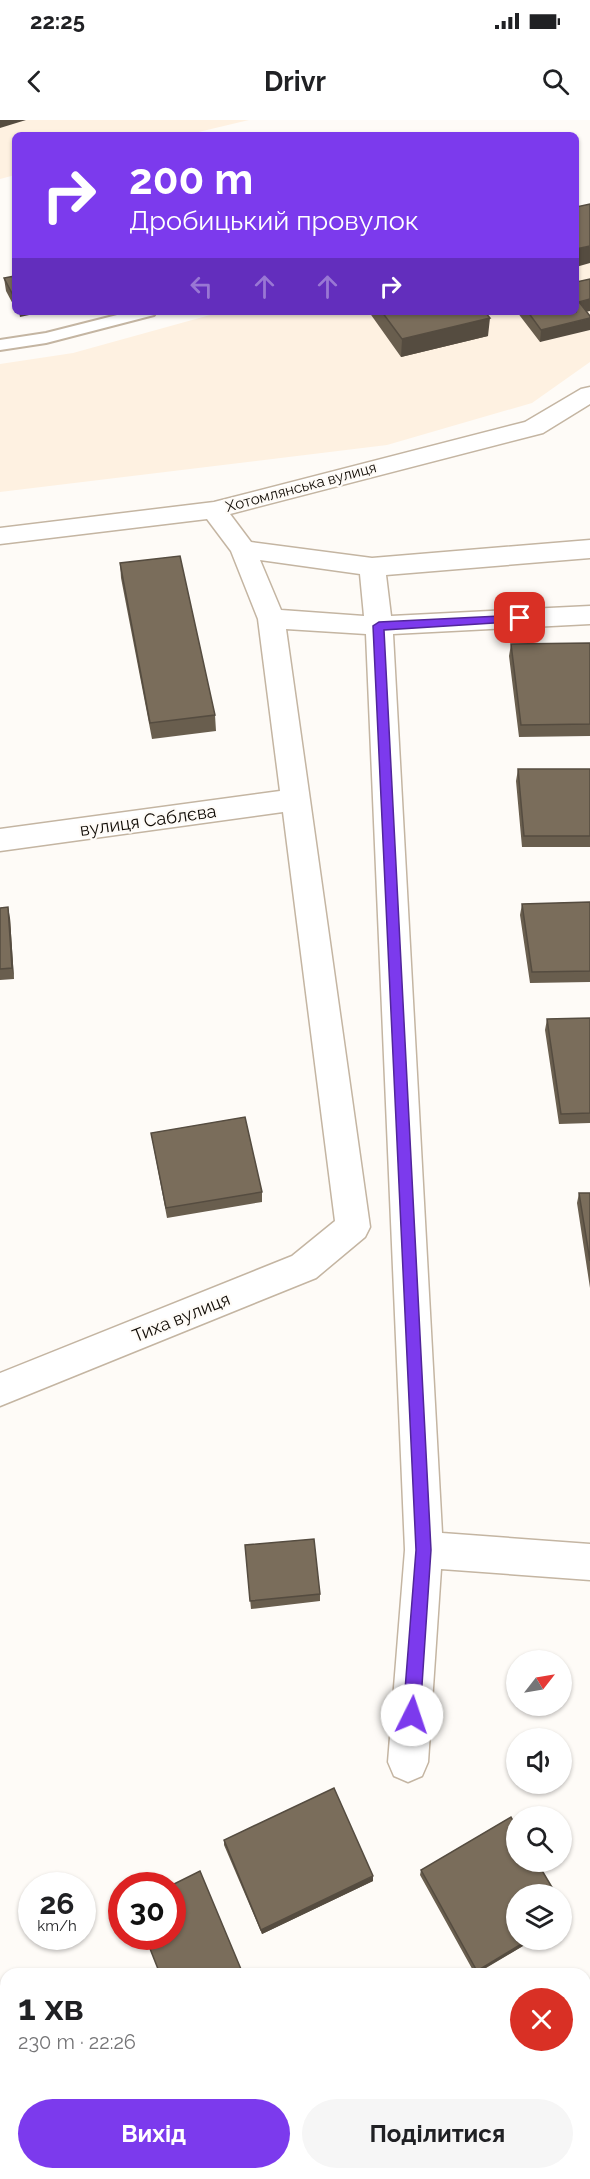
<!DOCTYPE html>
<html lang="uk">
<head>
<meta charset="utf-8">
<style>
  body { margin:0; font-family:Raleway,sans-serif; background:#f6f6f6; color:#202124; height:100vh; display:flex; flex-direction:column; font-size:22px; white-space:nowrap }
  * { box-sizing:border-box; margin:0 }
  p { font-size:20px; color:#757577 }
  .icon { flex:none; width:33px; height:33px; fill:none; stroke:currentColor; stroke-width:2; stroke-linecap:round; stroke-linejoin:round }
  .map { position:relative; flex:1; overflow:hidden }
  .side { position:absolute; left:0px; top:1848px; width:591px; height:212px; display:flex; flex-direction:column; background:#fff; border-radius:18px 18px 0 0; box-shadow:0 2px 4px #0004 }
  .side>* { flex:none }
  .guide { position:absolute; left:12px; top:12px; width:567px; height:183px; border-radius:9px; box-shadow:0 2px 4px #0004; background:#7c3aed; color:#fff; overflow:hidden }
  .needle { width:39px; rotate:59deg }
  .buttons { position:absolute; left:506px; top:1530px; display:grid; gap:12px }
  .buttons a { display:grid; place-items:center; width:66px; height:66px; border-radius:50%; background:#fff; box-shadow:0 2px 4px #0004; font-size:30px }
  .speed { position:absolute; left:18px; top:1752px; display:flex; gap:12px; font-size:30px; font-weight:700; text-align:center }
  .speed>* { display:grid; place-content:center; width:78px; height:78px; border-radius:50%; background:#fff; box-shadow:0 2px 4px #0004; line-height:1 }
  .speed small { font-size:15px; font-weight:400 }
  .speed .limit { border:9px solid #d22; background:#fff; color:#111 }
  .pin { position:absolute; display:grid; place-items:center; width:51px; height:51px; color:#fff; margin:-26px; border-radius:12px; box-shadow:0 3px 9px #0006 }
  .me { position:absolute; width:66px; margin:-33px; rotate:4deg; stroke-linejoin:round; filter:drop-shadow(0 0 4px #0008) }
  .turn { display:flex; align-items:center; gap:21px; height:126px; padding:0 18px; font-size:27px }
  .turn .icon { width:78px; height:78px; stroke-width:2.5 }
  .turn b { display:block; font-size:42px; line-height:51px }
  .lanes { display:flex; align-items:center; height:57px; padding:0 18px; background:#0003; justify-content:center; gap:30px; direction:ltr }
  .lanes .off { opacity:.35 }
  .round { display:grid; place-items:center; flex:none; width:63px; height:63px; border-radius:32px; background:#f6f6f6 }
  .overview { display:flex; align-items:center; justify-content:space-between; height:102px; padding:0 18px }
  h1 { font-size:36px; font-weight:700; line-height:45px }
  .button { display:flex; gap:12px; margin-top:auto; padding:12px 18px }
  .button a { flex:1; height:69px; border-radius:36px; background:#7c3aed; color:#fff; font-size:24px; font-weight:700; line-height:69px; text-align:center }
  .button a+a { background:#f6f6f6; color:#202124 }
  .status { display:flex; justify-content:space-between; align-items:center; height:42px; padding:0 30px; background:#fff; direction:ltr }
  .status svg { height:16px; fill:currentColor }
  header { display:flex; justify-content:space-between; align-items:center; height:78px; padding:0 18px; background:#fff; font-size:27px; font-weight:700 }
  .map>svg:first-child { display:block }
  .built { fill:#fef1e1 }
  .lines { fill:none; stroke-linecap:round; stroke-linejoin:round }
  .lane-casing { stroke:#c4b5a2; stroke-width:4 }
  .street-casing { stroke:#c4b5a2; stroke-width:3 }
  .lane { fill:#fff; fill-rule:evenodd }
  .street { fill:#fff; fill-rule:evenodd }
  .wall { fill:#695e4e }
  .shaded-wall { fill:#554c40 }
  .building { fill:#7a6d5b; stroke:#554c40; stroke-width:1.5 }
  .route { fill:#7c3aed; stroke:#51269a; stroke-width:1.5 }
  .labels { text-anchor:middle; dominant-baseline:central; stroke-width:4.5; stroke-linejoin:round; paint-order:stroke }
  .far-street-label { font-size:15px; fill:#110c06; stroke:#fefbf7 }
  .street-label { font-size:18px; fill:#110c06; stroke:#fefbf7 }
</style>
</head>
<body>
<div class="status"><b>22:25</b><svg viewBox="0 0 49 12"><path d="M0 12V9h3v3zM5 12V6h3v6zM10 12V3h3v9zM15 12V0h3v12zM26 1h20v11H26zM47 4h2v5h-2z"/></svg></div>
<header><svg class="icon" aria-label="back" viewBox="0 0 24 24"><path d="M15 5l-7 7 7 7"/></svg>Drivr<svg class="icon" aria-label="search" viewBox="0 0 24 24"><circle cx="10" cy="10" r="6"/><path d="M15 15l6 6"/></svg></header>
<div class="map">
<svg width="590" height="2059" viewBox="0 0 590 2059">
  <rect width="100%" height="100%" fill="#fefbf7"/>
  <path class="built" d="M0 0H249L186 15H15V55L0 59Z
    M590 101V242L532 283 387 325 0 372V244L73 233 221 192H576V104Z"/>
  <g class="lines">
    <g class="lane-casing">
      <path id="lane" d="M129 192H156L154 195 46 223 0 230V220L46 213Z"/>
    </g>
    <g class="street-casing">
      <path id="street" d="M590 267V284L543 313 230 394 251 422 372 438 590 420V438L386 455 391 496 590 486V504L393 514 442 1413 590 1424V1460L441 1449 428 1642 422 1656 408 1662 394 1656 388 1642 405 1430 366 514 286 509 370 1107 365 1117 316 1158 0 1286V1253L292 1136 335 1101 283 692 0 731V709L280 671 258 499 231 431 207 399 0 424V408L214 382 525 302 581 269ZM260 440 360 454 364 496 281 490Z
        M590 1974V2020L585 2022V1976Z
        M472 2054H523L521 2059H470Z"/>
    </g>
    <use href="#lane" class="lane"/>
    <use href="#street" class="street"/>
  </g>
  <path class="wall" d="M15 156V188L6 171 4 158Z
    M369 192H485L488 216 401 237Z
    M517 192H587L540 222Z
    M120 443 215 595 216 611 152 619 121 458Z
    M590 523V616L519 617 509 536 511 524Z
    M518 649H590V727H522L516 661Z
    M590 782V862L530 863 520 795 522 784Z
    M0 788 10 798 14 859 0 860Z
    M590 898V1003L559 1004 545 910 547 899Z
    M151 1013 262 1072V1082L167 1098Z
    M579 1073H590V1168L577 1083Z
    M245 1425 320 1474V1481L251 1489Z
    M224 1720 373 1761 262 1814 224 1725Z
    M421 1750 516 1820H533L476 1854H475L420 1755Z"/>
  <path class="shaded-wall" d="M0 0H26L0 8Z
    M590 126V143L576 147V129Z
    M590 179V191L577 194 579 182Z
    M19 192H43L20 197Z
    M490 198 488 216 401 237 402 219Z
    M590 198V210L540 222 541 210Z
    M8 787 10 798 14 859 12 848Z
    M373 1756V1761L262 1814 261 1810Z
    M568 1795 566 1800 561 1803V1800Z
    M528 1820H533L475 1854 477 1851Z"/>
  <path class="building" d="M590 84V126L576 129V87Z
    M15 156V179L4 158Z
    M590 159V179L579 182 590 196V198L541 210 528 192H576V162Z
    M382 192H485L490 198 402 219Z
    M180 436 215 595 150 603 120 443Z
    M590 523V604L521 605 511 524Z
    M518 649H590V716H524Z
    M590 782V851L532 852 522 784Z
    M8 787 12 848 0 849V788Z
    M590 898V993L561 994 547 899Z
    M245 997 262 1072 166 1088 151 1013Z
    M579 1073H590V1141Z
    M314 1419 320 1474 250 1481 245 1425Z
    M334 1668 373 1756 261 1810 224 1720Z
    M511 1697 516 1706V1742H537L556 1774H516V1820H528L477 1851 421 1750Z
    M200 1751 243 1854H160L145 1816H172V1766H170Z
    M561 1783 568 1795 561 1800Z"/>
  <path class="route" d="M520 495 525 498 524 501 384 510 431 1430 420 1595 417 1601 412 1603 406 1601 403 1595 416 1430 373 506 379 502Z"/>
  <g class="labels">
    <g class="far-street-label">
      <text transform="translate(301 367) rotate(-15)">Хотомлянська вулиця</text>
    </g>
    <g class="street-label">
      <text transform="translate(148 700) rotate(-8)">вулиця Саблєва</text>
      <text transform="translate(181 1197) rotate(-22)">Тиха вулиця</text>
    </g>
  </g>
</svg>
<div class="buttons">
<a><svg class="needle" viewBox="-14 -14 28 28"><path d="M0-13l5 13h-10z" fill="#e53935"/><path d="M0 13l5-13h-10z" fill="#757577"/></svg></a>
<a><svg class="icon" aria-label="sound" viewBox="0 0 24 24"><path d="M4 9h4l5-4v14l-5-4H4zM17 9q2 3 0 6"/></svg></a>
<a><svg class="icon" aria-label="search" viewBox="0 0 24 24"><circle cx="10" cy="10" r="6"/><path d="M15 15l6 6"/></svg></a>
<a><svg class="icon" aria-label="layers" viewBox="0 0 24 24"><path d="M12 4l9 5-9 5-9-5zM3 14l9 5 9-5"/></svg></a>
</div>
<div class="speed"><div>26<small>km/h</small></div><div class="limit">30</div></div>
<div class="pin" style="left:520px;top:498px;background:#d93025"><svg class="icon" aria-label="arrive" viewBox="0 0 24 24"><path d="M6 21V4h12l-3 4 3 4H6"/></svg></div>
<svg class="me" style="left:412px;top:1595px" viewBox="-20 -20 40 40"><circle r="19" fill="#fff"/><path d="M0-13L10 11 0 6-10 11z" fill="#7c3aed"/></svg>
<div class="guide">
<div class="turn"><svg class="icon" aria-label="right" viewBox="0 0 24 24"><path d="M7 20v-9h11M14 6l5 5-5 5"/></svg><div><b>200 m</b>Дробицький провулок</div></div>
<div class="lanes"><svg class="icon off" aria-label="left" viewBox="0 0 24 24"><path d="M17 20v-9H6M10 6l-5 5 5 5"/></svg><svg class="icon off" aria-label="ahead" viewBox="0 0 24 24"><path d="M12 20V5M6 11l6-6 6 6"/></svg><svg class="icon off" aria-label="ahead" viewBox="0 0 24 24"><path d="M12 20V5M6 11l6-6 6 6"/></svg><svg class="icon" aria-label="right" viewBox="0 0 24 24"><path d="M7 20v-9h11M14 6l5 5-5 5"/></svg></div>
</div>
<section class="side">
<div class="overview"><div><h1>1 хв</h1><p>230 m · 22:26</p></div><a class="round" style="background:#d93025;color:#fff"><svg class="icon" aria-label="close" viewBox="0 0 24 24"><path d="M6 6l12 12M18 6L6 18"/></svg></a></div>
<div class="button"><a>Вихід</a><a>Поділитися</a></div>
</section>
</div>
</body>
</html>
